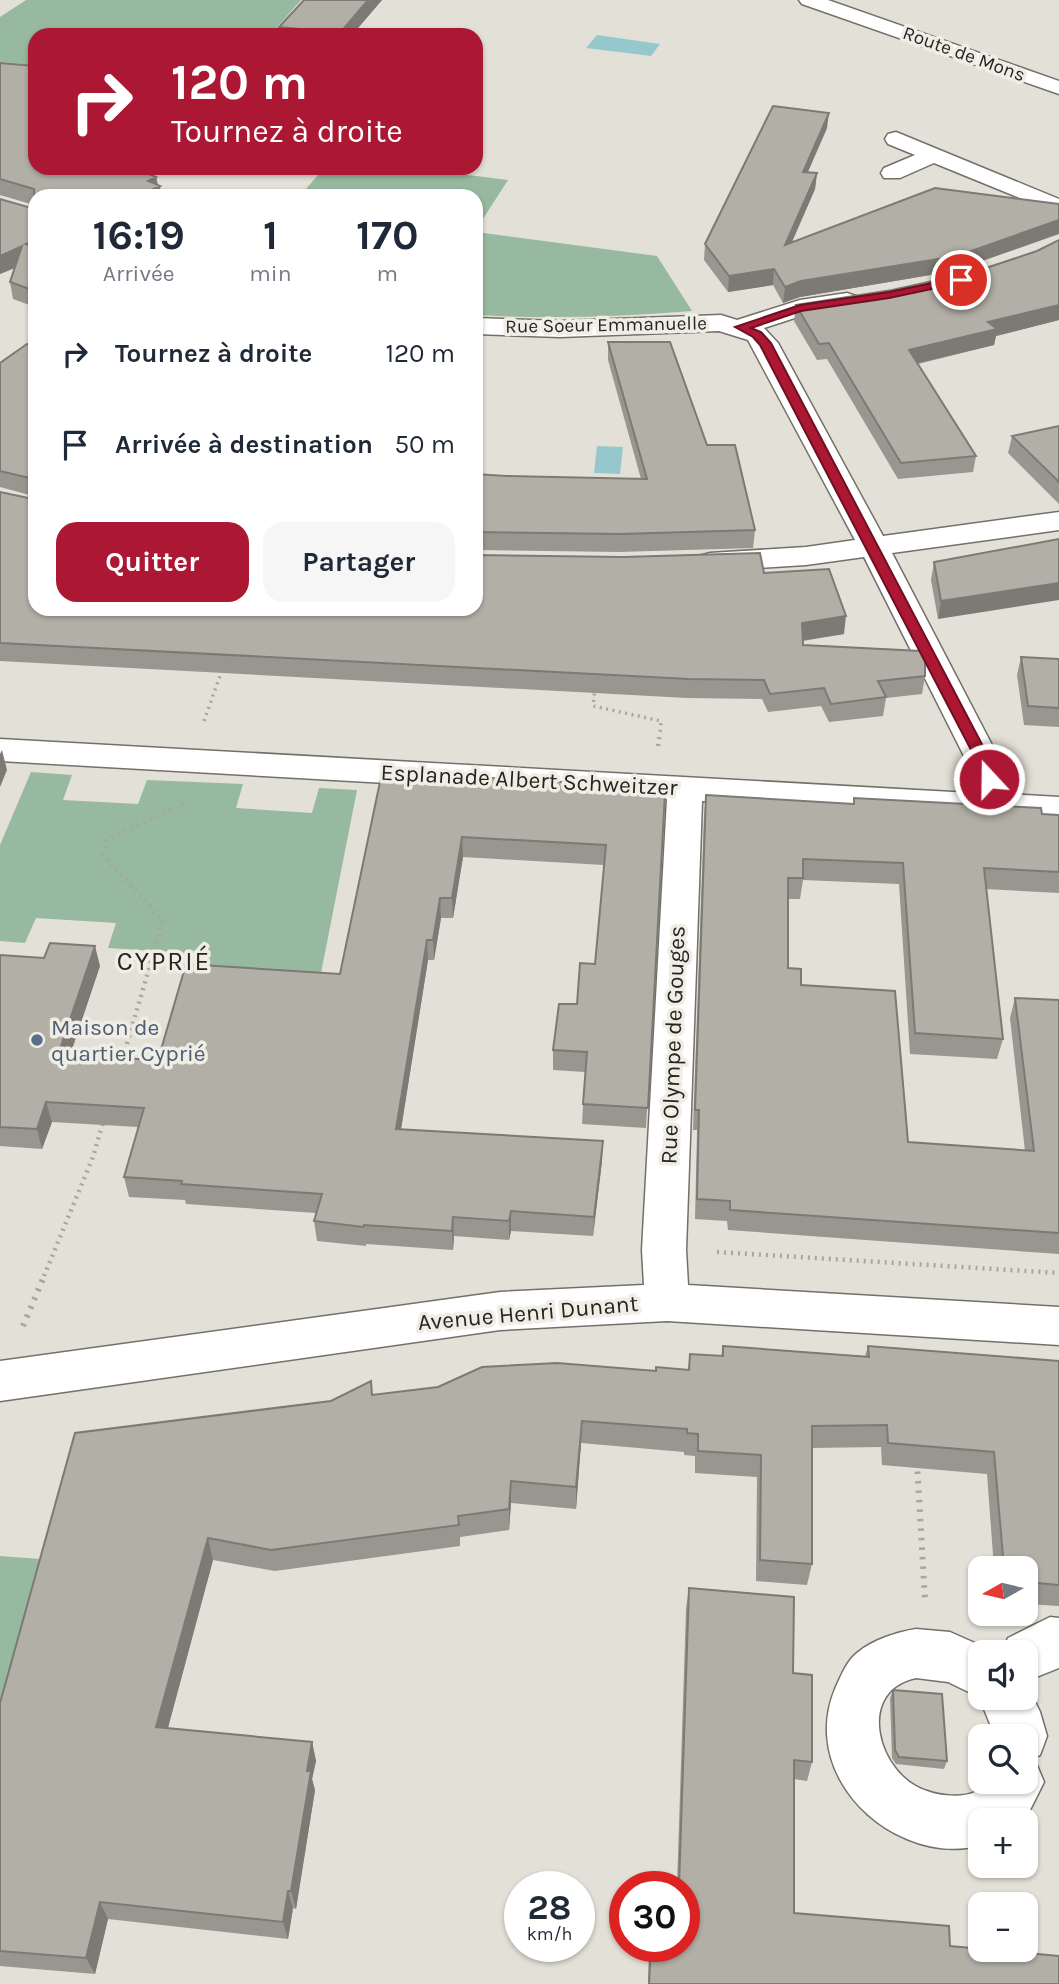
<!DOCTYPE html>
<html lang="fr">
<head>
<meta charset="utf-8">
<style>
  body { margin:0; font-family:Karla,sans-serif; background:#f6f6f7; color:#1f2937; height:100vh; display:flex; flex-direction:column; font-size:26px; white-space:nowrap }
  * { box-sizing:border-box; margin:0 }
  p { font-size:23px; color:#747a83 }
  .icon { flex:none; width:38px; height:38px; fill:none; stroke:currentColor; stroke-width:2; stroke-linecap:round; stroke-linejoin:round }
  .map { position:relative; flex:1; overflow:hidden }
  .side { position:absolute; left:28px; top:189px; width:455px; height:427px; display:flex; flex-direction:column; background:#fff; border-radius:21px; box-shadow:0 2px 5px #0004 }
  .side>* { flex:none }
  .hud { position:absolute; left:28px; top:28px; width:455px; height:147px; border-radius:21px; box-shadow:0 2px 5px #0004; background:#ac1733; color:#fff; overflow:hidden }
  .needle { width:46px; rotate:262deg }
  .fabs { position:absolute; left:968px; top:1556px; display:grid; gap:14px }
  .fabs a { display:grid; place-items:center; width:70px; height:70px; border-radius:14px; background:#fff; box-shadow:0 2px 5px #0004; font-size:35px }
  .speed { position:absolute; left:504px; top:1871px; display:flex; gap:14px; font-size:35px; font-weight:700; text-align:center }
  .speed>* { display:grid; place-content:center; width:91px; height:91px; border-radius:50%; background:#fff; box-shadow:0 2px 5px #0004; line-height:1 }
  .speed small { font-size:18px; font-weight:400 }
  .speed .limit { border:10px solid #d22; background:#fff; color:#111 }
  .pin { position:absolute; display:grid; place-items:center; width:60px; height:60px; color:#fff; margin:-30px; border:4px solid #fff; border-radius:50%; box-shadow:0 2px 7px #0007 }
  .me { position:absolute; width:77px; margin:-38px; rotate:339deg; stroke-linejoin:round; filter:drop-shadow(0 0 5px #0008) }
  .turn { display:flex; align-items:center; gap:24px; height:147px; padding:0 28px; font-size:32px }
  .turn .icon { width:91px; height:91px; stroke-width:2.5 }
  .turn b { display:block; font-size:49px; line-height:60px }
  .eta { display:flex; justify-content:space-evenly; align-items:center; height:119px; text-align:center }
  .eta b { font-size:42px; font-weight:700; line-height:49px }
  .primary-button { display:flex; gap:14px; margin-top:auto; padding:14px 28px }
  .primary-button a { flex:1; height:80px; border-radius:21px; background:#ac1733; color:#fff; font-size:28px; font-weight:700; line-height:80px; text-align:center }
  .primary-button a+a { background:#f6f6f7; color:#1f2937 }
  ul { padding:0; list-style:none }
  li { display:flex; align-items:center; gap:21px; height:91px; padding:0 28px }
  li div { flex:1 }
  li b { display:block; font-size:26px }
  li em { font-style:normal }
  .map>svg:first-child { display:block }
  .green { fill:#96b9a0 }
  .water { fill:#95c8cc }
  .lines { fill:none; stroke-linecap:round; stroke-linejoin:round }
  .minor-casing { stroke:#727068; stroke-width:3 }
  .secondary-casing { stroke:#727068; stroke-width:3 }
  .path-far2 { stroke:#a8a69f; stroke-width:3.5; stroke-dasharray:2 4.5; stroke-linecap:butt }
  .path-far1 { stroke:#a8a69f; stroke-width:4.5; stroke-dasharray:2 5; stroke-linecap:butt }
  .path { stroke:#a8a69f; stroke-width:6; stroke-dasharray:2.5 7; stroke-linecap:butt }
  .minor { fill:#fff; fill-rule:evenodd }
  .secondary { fill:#fff; fill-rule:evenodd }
  .wall { fill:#999690 }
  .shaded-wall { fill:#7d7a75 }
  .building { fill:#b2afa7; stroke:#7d7a75; stroke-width:2 }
  .route { fill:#ac1733; stroke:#700f21; stroke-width:2 }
  .service-dot { fill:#5c6f8a; stroke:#f0ede5; stroke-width:2.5 }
  .labels { text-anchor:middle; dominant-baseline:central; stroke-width:7; stroke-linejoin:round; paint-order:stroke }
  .far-street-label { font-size:19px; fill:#252421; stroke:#f0ede5 }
  .street-label { font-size:23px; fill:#252421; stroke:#f0ede5 }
  .service-label { font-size:23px; fill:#4e5e75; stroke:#f0ede5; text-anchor:start }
  .quarter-label { font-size:26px; letter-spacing:2px; fill:#252421; stroke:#f0ede5 }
</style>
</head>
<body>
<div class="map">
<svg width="1059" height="1984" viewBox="0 0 1059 1984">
  <rect width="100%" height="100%" fill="#e3e0d7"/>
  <path class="green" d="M26 0H301L270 35H35V65L0 62V17Z
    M324 168H413L508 180 481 222 476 221V196H300Z
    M476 232 657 256 692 311C620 317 549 319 476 315Z
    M31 772 72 775 63 800 138 804 147 780 243 784 236 808 312 813 319 788 357 790 321 973 203 965 204 954 108 948 116 923 36 918 25 943 0 941V845Z
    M0 1556 40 1559 0 1704Z"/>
  <path class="water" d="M597 35 660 44 651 56 586 48Z
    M597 446 623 447 620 474 594 473Z"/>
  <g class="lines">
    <g class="minor-casing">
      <path id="minor" d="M896 132 1059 199V214L934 163 900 178H884L881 173 884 168 915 155 888 144 885 139 888 134Z
        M847 293 856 296 860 301 856 306 804 315 764 328 778 343 883 536 1059 512V530L892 553 1005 770 1006 794 1059 797V821L702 801 686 1250 688 1285 1059 1307V1345L667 1321 500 1330 0 1401V1361L500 1292 644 1285 642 1250 667 799 0 761V739L971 793V770L864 557 806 565 710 571 699 568 695 562 699 556 710 553 806 547 855 540 748 340 719 331 560 337 476 334V318L560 321 721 315 737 320 800 300Z
        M1050 1617 1059 1618V1668L1026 1681V1652H1002L1008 1638Z
        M916 1629 950 1632 995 1652H980V1698H1026V1683L1040 1712 1047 1736 1040 1755 1028 1760 1036 1763 1044 1782 1026 1818 980 1820V1845C956 1852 931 1849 907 1839 849 1815 809 1752 835 1689 841 1676 846 1662 857 1653 872 1640 897 1632 916 1629ZM916 1678 948 1682 979 1697 995 1736H1026V1782C1015 1782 997 1778 987 1782 983 1783 980 1790 975 1792 962 1798 940 1796 927 1791 878 1776 854 1691 916 1678Z"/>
    </g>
    <g class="secondary-casing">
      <path id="secondary" d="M799 0H828L1059 81V94L802 4Z"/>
    </g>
    <path class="path-far2" d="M595 687 593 706 661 721 660 733
      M204 721 222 670"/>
    <path class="path-far1" d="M658 746 660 732
      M121 1064 163 921 103 855 107 840 185 803
      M717 1252 1059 1273
      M44 1276 93 1157 104 1119"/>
    <path class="path" d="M23 1326 45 1274
      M917 1462 925 1600"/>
    <use href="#minor" class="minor"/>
    <use href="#secondary" class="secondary"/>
  </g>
  <path class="wall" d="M304 0H382L352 35H280L279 27Z
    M0 63 145 172 156 177 158 185 160 186 161 196H35V307L13 299 10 282 15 268 0 274V199L31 208 34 206V205L0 195Z
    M827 128 808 172 817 173 815 189 792 242 954 271 800 297 783 303 773 285 728 292 704 260 705 244Z
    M1059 240V320L996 336 994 345 918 364 976 456 973 472 898 479 827 359 817 360 794 321 796 305 892 290 974 272 1037 251Z
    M608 342 707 445 755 530 753 548 619 552 476 550V474L506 476 641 479 608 360Z
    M35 345V609L297 612 764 573 844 634 803 641V645L925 676 922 694 886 698 883 716 829 722 821 706 768 712 762 699 687 698 0 661V492L33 499V496L0 487V363Z
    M1059 426V504L1008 453 1012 436Z
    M1059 539 938 619 931 580 934 562Z
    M1021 657 1059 659V727L1024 725 1017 675Z
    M382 772 618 785V790L665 793 646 1128 582 1124 585 1072 553 1070V1050L577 1004 595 964 604 865 463 857 453 918H441L434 960H428L401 1129 602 1161 593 1236 511 1231 509 1240 454 1236 453 1250 366 1244V1246L317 1241 314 1221 316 1213 186 1204 185 1200 129 1197 124 1177 138 1127 52 1122 42 1149 0 1146V955L100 966 70 1056 158 1060 340 974Z
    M706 795 853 804 854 798 1059 815V893L986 889 1003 1039 997 1059 910 1054 899 884 803 880 800 899H788V968L908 1142 1025 1151 1010 1018 1015 998 1059 1000V1254L728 1230 727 1221 695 1219 697 1130H693L704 816Z
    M723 1346 865 1356 868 1346 1059 1361V1606L1026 1604V1568H994L987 1474 882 1465 881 1447 812 1448V1564L807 1585 756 1581 757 1477 695 1473V1456L684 1455V1452L581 1443 576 1509 511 1503 509 1530 460 1537V1546L275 1571 213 1560 168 1728 312 1742 316 1761 312 1779 315 1790 296 1909 293 1908 288 1939 108 1919 95 1974 0 1966V1703L373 1395 655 1371 688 1370 690 1354 721 1356Z
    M689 1588 793 1673 812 1762 807 1781 794 1779V1913L950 1946 1059 1984H648L649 1946H684V1886H677L686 1609Z
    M893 1690 947 1761 944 1769 896 1764 892 1758 890 1698Z"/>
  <path class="shaded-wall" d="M368 0H382L352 35H340V33Z
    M829 113 827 128 801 187 803 172Z
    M134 168H148L136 183Z
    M817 173 815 189 784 260 785 245Z
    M156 177 158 187 160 186 161 196H138L148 181Z
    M1059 220V234L954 271 800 297 783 303 785 287 801 281Z
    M35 241V259L26 244Z
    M22 246 26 263 0 274V256Z
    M774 269 773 285 728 292 729 276Z
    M1059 305V320L996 336 994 345 906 366 909 350 988 322Z
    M1059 583V600L938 619 941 601Z
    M846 616 844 634 799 641 802 623Z
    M2 750 7 770 0 787V754Z
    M462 837 463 857 453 918 452 898Z
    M440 898 441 918 434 960 433 940Z
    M427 940 428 960 398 1148 396 1129Z
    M95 946 100 966 63 1075 58 1055Z
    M46 1102 52 1122 42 1149 37 1129Z
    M603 1141 602 1161 593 1236 594 1217Z
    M511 1211V1231L509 1240V1221Z
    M453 1217 454 1236 453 1250 452 1231Z
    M582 1421 581 1443 576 1509V1487Z
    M511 1481V1503L509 1530V1509Z
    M208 1538 213 1560 163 1746 156 1727Z
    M312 1742 316 1761 312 1779 315 1790 296 1909 291 1891 307 1771Z
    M288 1891 293 1908 288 1939 283 1922Z
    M100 1902 108 1919 95 1974 86 1958Z"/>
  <path class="building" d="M304 0H368L340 33 279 27Z
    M0 63 35 66V168H136L156 177 148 181 160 186 138 196H35V241L26 244 35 247V291L10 282 22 246 0 256V199L31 208 34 206V189L0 179Z
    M773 106 829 113 803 172 817 173 785 245 935 188 1059 204V220L957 256 801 281 785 287 774 269 729 276 705 244Z
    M1059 240V305L988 322 997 329 909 350 976 456 901 463 829 343 819 344 796 305 892 290 974 272 1037 251Z
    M608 342H670L707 445H735L755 530 620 534 476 532V474L506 476 647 479Z
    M27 344 35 345V609H225L297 612 298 609H476V555L623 557 760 553 764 573 829 569 846 616 802 623 803 645 921 651 925 658V676L878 681 886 697 831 704 824 688 770 694 764 680 689 679 0 643V492L33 499 34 479 0 471V363Z
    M1059 426V482L1012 436Z
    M1059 539V583L941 601 934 562Z
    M1021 657 1059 659V708L1028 706Z
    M382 772 618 785 617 790 665 793 648 1108 583 1104 587 1052 553 1050 559 1004H577L580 963 595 964 606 845 462 837 452 898H440L433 940H427L396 1129 603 1141 594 1217 511 1211 509 1221 453 1217 452 1231 364 1225 363 1227 314 1221 322 1194 181 1184 182 1181 124 1177 144 1108 46 1102 37 1129 0 1127V955L44 958 50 943 95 946 58 1055 158 1060 186 964 340 974Z
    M706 795 854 804V798L1041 808 1042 814 1059 815V872L984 868 1003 1039 915 1033 903 863 803 859V878H788V968L801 969V985L895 991 908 1142 1034 1151 1015 998 1059 1000V1233L730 1210V1201L697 1199 699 1110H695Z
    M723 1346 869 1357 868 1346 1059 1361V1585L1026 1582V1568H1004L994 1452 888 1443 887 1425 812 1426V1564L760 1560 761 1455 698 1451V1434L687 1433V1429L582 1421 576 1487 511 1481 509 1509 458 1516 459 1525 271 1550 208 1538 156 1727 312 1742 307 1771H311L291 1891H288L283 1922 100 1902 86 1958 0 1951V1703L75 1433 331 1401 371 1381 372 1395 438 1387 482 1367 557 1363 656 1371V1367L689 1370 690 1354 723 1356Z
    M689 1588 794 1597 793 1673 812 1675V1762L794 1760V1913L949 1926 950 1946 1059 1956V1984H649L651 1946H684V1886H679Z
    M893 1690 942 1694 947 1761 899 1757 895 1750Z"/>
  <path class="route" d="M961 277 965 278V282L889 298 801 311 751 328 761 332 771 343 995 769 996 779 989 783 982 779 981 769 760 345 753 337 735 327 800 305 889 292Z"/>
  <circle class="service-dot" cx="37" cy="1040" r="7"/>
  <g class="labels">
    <g class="far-street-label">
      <text transform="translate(964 54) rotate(20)">Route de Mons</text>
      <text transform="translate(606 325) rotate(-1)">Rue Soeur Emmanuelle</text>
    </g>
    <g class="street-label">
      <text transform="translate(529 780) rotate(3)">Esplanade Albert Schweitzer</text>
      <text transform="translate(673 1045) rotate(-88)">Rue Olympe de Gouges</text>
      <text transform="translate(528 1313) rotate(-5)">Avenue Henri Dunant</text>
    </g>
    <g class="service-label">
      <text x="51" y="1027">Maison de<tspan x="51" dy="26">quartier Cyprié</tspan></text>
    </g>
    <g class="quarter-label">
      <text x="164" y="961">CYPRIÉ</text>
    </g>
  </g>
</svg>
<div class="fabs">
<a><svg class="needle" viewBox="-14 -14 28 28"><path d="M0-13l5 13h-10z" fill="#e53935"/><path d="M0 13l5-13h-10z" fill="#747a83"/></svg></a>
<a><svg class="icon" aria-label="sound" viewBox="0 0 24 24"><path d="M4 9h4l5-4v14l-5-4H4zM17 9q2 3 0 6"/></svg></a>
<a><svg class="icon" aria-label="search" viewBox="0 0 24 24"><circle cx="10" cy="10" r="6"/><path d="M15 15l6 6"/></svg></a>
<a>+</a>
<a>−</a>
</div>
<div class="speed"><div>28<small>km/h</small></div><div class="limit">30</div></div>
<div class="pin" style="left:961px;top:280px;background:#d93025"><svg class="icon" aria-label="arrive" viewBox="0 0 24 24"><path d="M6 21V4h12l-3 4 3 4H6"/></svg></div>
<svg class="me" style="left:989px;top:779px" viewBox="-20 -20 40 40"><circle r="17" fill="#ac1733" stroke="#fff" stroke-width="3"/><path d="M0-11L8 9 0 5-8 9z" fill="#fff"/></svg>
<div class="hud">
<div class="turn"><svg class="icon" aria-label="right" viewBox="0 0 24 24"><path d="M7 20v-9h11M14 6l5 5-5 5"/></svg><div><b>120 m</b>Tournez à droite</div></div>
</div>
<section class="side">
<div class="eta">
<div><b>16:19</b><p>Arrivée</p></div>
<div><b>1</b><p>min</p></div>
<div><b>170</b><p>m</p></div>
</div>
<ul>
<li><svg class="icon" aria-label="right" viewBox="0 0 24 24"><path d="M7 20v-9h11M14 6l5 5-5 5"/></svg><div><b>Tournez à droite</b></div><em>120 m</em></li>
<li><svg class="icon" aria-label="arrive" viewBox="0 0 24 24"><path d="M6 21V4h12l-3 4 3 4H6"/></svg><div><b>Arrivée à destination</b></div><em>50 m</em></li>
</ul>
<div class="primary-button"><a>Quitter</a><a>Partager</a></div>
</section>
</div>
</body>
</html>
